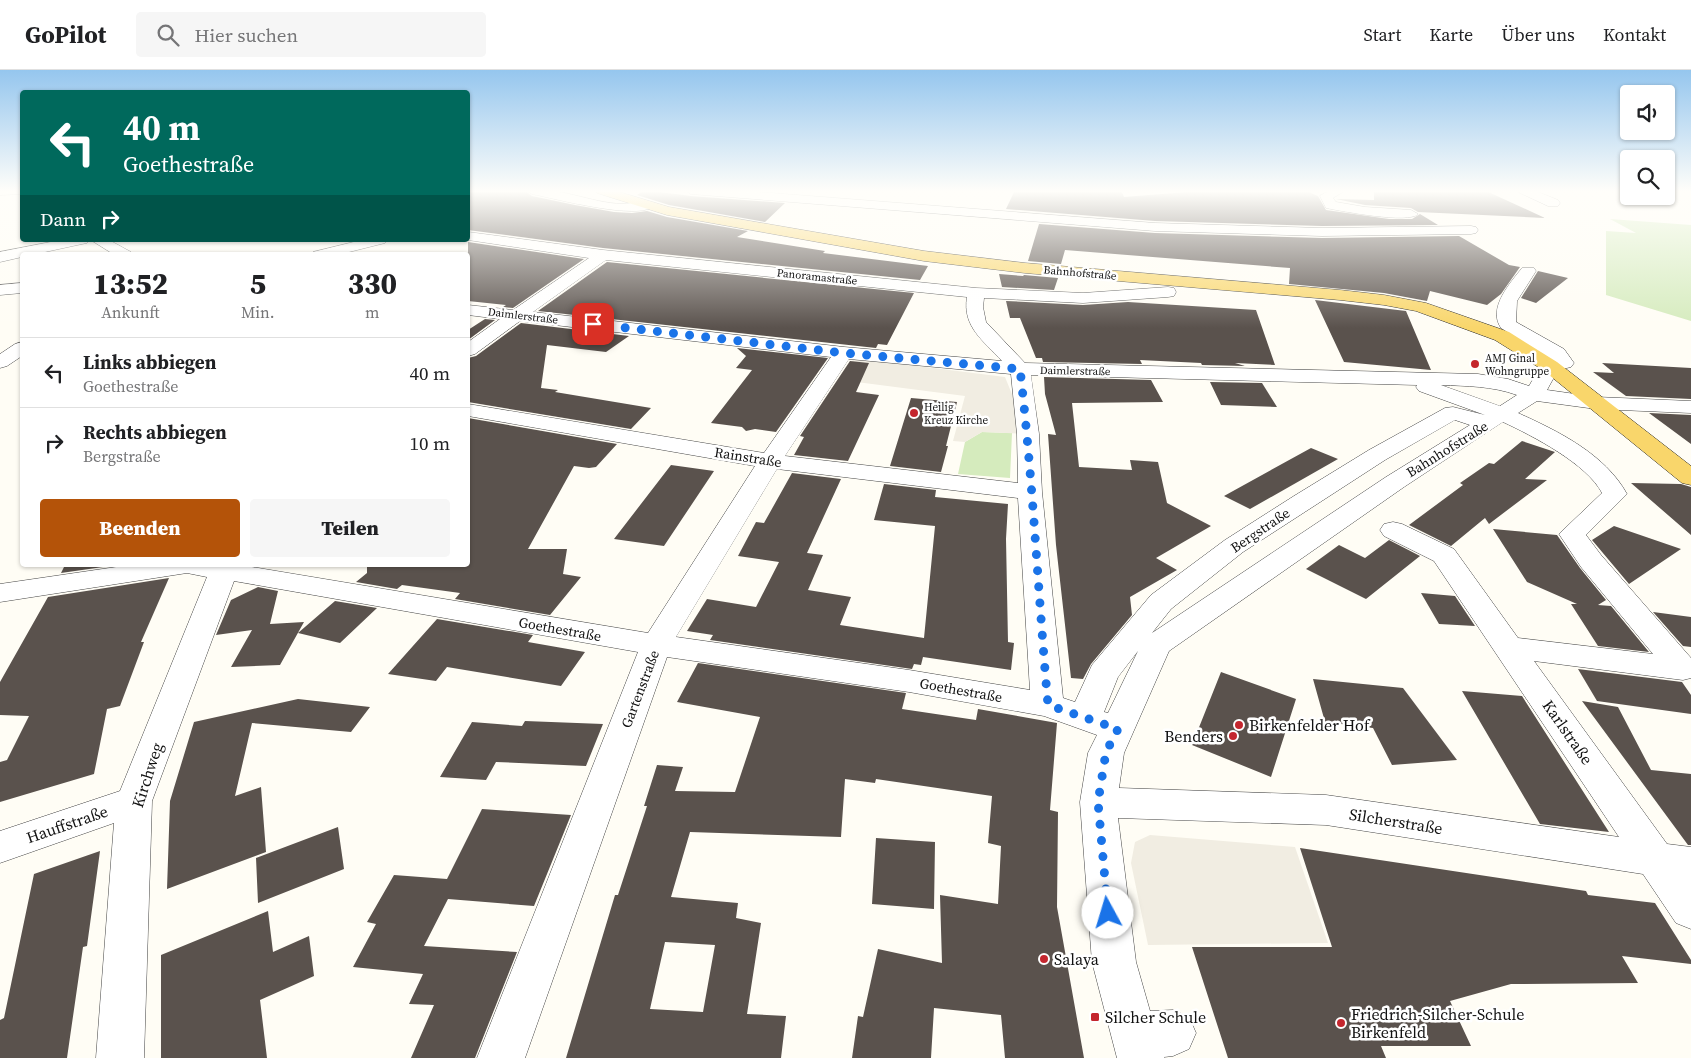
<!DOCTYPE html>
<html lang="de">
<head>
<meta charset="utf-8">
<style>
  body { margin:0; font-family:"Source Serif 4",serif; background:#f6f6f6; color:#202124; height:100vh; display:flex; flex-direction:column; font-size:19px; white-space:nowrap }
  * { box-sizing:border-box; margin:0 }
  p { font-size:16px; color:#757577 }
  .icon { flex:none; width:28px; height:28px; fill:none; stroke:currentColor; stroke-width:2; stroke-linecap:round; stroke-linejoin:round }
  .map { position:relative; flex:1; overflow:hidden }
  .details { position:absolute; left:20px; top:182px; width:450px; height:315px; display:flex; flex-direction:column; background:#fff; border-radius:5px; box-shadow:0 1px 4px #0004 }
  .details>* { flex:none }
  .hud { position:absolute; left:20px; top:20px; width:450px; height:152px; border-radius:5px; box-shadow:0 1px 4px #0004; background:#00695c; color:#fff; overflow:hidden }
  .buttons { position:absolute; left:1620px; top:15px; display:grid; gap:10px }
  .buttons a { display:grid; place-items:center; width:55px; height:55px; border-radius:5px; background:#fff; box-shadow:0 1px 4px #0004; font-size:25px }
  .pin { position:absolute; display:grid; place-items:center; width:42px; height:42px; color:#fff; margin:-21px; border-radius:10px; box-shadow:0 2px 8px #0006 }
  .me { position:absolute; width:55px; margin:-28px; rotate:354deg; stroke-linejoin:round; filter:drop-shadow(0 0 4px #0008) }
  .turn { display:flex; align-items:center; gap:18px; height:105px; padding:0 20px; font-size:22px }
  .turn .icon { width:65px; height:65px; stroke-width:2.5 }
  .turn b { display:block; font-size:35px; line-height:42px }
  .then { display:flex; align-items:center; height:48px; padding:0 20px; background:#0003; gap:10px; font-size:19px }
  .eta { display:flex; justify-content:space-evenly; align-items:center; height:85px; text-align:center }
  .eta b { font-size:30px; font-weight:800; line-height:35px }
  .cta { display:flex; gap:10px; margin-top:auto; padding:10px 20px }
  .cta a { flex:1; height:58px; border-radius:5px; background:#b45309; color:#fff; font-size:20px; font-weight:800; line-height:58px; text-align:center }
  .cta a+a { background:#f6f6f6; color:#202124 }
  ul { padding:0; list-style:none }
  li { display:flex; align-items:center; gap:15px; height:70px; padding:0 20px; border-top:1px solid #e0e0e0 }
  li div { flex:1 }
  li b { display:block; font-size:19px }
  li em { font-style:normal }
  header { display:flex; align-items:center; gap:30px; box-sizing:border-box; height:70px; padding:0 25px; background:#fff; border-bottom:1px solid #e0e0e0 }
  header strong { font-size:24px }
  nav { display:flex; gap:28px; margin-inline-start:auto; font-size:18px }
  .search { width:350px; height:45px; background:#f6f6f6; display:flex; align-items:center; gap:12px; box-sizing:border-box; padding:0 18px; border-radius:5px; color:#757577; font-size:19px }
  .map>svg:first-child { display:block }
  .green { fill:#d5ebbd }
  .plaza { fill:#f1ede2 }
  .building { fill:#5a524d; fill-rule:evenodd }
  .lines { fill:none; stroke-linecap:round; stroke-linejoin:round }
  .minor-casing { stroke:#444; stroke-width:1 }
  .major-casing { stroke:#222; stroke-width:1 }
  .minor { fill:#fff; fill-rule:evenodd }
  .major { fill:#f9d66b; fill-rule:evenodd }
  .route { stroke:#1a73e8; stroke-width:9; stroke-dasharray:0 16.2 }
  .poi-dot { fill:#c4262e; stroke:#fff; stroke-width:2 }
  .labels { text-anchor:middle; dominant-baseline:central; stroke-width:5; stroke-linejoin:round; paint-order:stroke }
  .far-street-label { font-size:11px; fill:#111; stroke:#fff }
  .far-poi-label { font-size:11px; fill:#111; stroke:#fff; text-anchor:start }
  .street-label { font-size:14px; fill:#111; stroke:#fff }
  .near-poi-label { font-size:16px; fill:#111; stroke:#fff; text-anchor:start }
  .near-street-label { font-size:16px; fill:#111; stroke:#fff }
</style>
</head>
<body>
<header>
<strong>GoPilot</strong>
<div class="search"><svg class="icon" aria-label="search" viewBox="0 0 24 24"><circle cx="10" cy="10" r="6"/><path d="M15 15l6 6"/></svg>Hier suchen</div>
<nav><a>Start</a><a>Karte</a><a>Über uns</a><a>Kontakt</a></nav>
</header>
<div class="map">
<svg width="1691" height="988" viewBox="0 0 1691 988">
  <rect width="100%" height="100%" fill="#fffdf5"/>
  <path class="green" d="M1610 149 1691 155V251L1606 225V161L1636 163Z
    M982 362 1012 363 1010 408 958 404 965 372Z"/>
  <path class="plaza" d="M854 288 1005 307 1028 364 982 362 965 372 953 371 965 326 841 310Z
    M1150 765 1295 777 1328 873 1148 875 1131 793 1135 772Z"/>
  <path class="building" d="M468 120H524L532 126 575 135 614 142 632 143 647 141 667 147 748 161 737 167 825 181 823 183 928 196 920 210 603 178 468 160Z
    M644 120 691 126 785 133 765 152 669 135 637 125Z
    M1015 120H1121L1124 127 1212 120H1304L1318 126 1326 140 1389 149H1412L1420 144 1438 155 1322 156 1155 151 1006 139Z
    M1374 120H1484L1545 148 1418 142 1411 138 1365 135 1336 129 1374 130Z
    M1039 154 1155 163 1322 168 1459 166 1509 195 1520 197 1501 224 1487 235 1430 221 1427 231 1384 223 1289 214 1290 198 1065 180 1061 194 1028 191Z
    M468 172 584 189 513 238 503 237 506 235 468 231Z
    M607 192 914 223 887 275 878 274 876 278 538 241Z
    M1538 201 1568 208 1536 233 1521 228Z
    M999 204 1023 206 1024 205 1058 208 1054 220 1002 217Z
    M1315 230 1406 241 1431 300 1344 292Z
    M1006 231 1083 235 1128 232 1256 240 1275 295 1235 293 1245 296 1202 295 1201 293 1140 290 1142 294 1043 292 1042 288H1036L1020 248H1010Z
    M485 249 495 250 468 270V260Z
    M521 253 629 266 606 282 547 275 541 318 558 320 555 322 651 338 631 359 468 332V288L476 286Z
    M737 278 828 288 776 362 755 359 746 361 742 357 711 353 752 300 736 298 746 286Z
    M850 291 869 293 856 322 879 325 848 391 794 385 804 367 800 366Z
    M1602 293 1691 298V329L1626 326 1593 302 1614 303Z
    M1044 307 1151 310 1163 332 1072 333 1079 397 1132 400 1130 390 1158 392 1167 433 1211 456 1156 488 1177 500 1130 527 1132 545 1091 594 1083 609 1071 608 1056 475 1048 364 1056 365 1045 324Z
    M1210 312 1262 313 1277 337 1221 335Z
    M911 328 957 332 946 376H948L941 402 890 396Z
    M1649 343 1691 345V374Z
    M468 348 617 374 596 397 589 398 574 396 528 479H567L563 504 581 507 550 545 455 529 460 523 402 515 397 519 356 512 367 503V495H468Z
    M1522 371 1555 382 1525 409 1547 410 1489 454 1485 448 1451 476 1409 455 1463 415 1460 413 1489 393 1494 394Z
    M1311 378 1338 389 1250 439 1224 426Z
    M671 395 714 401 664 476 614 469Z
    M792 403 841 409 807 483 823 485 808 520 851 527 840 555 924 568 935 456 874 450 884 414 936 420 935 427 1008 434 1006 469 1008 572 1014 573 1011 600 923 587 921 595 914 594 912 599 710 570 713 565 687 561 707 529 756 537 779 492 738 486 756 452 764 453Z
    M1631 413 1681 414 1691 417V465Z
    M1614 456 1681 479 1629 514 1592 470Z
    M1493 459 1557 465 1580 498 1606 530 1598 535 1611 536 1649 582 1598 576 1571 534H1577L1527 512Z
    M1389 470 1420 486 1366 529 1306 499 1339 475 1365 488Z
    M65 495H117L61 503Z
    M169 508 141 572H144L120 636 107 639 94 704 0 732V692L7 690 29 646 0 645V612L48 527Z
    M258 517 278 521 270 554 304 552 280 595 231 597 252 560 216 565 231 530Z
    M1421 523 1455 526 1475 556 1439 554Z
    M335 531 377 538 340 573 298 563Z
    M1653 542 1691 547V577L1683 576Z
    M437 549 533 565 528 572 585 582 561 616 447 597 436 611 388 604Z
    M698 593 906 623 902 639 976 650 978 639 1057 653 1050 740 1058 742 1057 837 1084 988H1005L1001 945 934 938 931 988H852L858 946 863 947 878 879 942 893 940 825 998 834 1001 776 988 773 992 726 876 709 875 713 845 709 841 767 690 762 671 827 738 833 736 848 761 853 747 944 786 946 781 988H566L615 825H618L647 736H644L657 695 683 697 675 721 735 722 760 647 677 632ZM665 872 715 875 703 942 650 939Z
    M1578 599 1682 612 1691 625V644L1597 631Z
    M1221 602 1296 629 1271 707 1192 675Z
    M1313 609 1403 618 1457 690 1392 695 1373 658 1325 652Z
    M1462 621 1522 626 1609 762 1540 754Z
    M298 629 370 637 351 662 252 653 235 726 261 717 266 782 167 819 170 731 194 652Z
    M1582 631 1618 637 1651 700 1691 704V775H1688Z
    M525 651 603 654 586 696 496 692 486 710 440 707 472 652 522 656Z
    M482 739 571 745 534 836 448 829 424 876 517 882 475 988H411L434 935 409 934 423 904 353 897 376 854 367 852 394 805 447 809Z
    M338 757 344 799 258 833 256 788Z
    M876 768 935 772 934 839 872 834Z
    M1300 778 1586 821 1588 825 1655 833 1691 890V894L1622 886 1638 913 1511 914 1450 931 1471 976H1381L1386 988H1228L1192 877H1332Z
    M100 781 87 876 83 877 67 988H0V950L4 948 34 804Z
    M268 841 273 882 309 866 314 906 260 930 267 988H161V885Z"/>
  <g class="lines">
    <g class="minor-casing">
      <path id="minor" d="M0 120H22V124L0 125Z
        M526 120C559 116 590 133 623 134 632 134 646 128 653 136 640 151 552 128 532 124Z
        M685 120H733L1155 153 1322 158 1471 156 1476 157 1478 160 1476 163 1471 164 1322 166 1155 161 691 124Z
        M1330 120H1346L1333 128 1336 132 1365 137 1411 140 1418 144C1409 154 1341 141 1326 138L1320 126Z
        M1518 120H1533L1558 130 1560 133 1558 136H1548L1520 123Z
        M468 162 603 180 976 218 1083 223 1168 217 1174 218 1176 222 1174 226 1168 227 1083 233 984 228 983 237 986 252 1025 293 1478 304 1508 309 1529 316 1543 292 1552 290 1501 258C1487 238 1511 212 1522 198H1534L1536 201 1517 231 1516 252 1564 279 1574 293 1571 297 1558 300 1547 320 1596 327 1691 331V343L1596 339 1537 331 1518 343C1558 361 1605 384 1627 424L1586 465 1601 485 1691 588V608L1683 610 1534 591 1667 774 1691 777V859L1676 853 1643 804 1326 755 1118 748 1136 892 1150 941 1173 940 1189 947 1196 963 1189 979 1173 986 1164 987 1165 988H1117L1092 892 1080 732 1088 683 1097 665 1044 646 909 622 667 587 525 988H477L638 582 234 511 152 731 144 988H96L114 753 0 793V761L120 721 207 507 187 503 0 532V514L130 495H240L648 563 755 396 468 346V334L764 383 831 287 520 251 475 284 468 286V272L500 249 468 245V235L513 240 589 188 468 170ZM606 190 967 227C962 257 984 271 1002 291L844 277 533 242ZM849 289 1011 304 1017 364 1018 413 785 386ZM1031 305 1417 315 1416 317 1419 321 1485 345 1453 337 1445 338 1369 380 1294 426 1225 470 1151 525 1092 595 1075 632 1063 628 1042 422 1039 364ZM1441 315C1467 316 1492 316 1517 325L1500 336ZM1455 350 1470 355 1386 407 1152 563 1171 539 1243 482 1385 390ZM1503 352C1533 366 1587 394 1602 423L1559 464 1581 497 1653 584 1518 568 1454 479 1402 454 1393 452 1384 454 1380 460 1384 466 1434 491 1619 767 1326 725 1119 718 1124 683 1169 581 1404 417ZM777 399 1018 428 1030 620 909 600 676 567ZM1138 581 1108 643 1104 642 1118 607Z
        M61 170H89L87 173 82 174 31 185H22V187L0 192V182Z
        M91 170H109L131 182 134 185H115Z
        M362 170H387L385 173 337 185H310L313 182Z
        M22 213V223L0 225V215Z
        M22 272V286L7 296 0 298V284L15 274Z"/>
    </g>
    <g class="major-casing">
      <path id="major" d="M595 120H613L669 137 924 181 1025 193 1340 220 1384 225 1426 233 1509 262 1557 292 1691 396V415L1682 413 1543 300 1495 270 1416 241 1384 235 1340 230 1025 203 924 191 667 145 597 123Z"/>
    </g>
    <use href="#minor" class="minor"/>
    <use href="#major" class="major"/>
  </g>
  <linearGradient id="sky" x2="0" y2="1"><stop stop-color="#95c6ee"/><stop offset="0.47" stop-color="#fffefa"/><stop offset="1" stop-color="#fffefa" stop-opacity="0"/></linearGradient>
  <rect width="1691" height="258" fill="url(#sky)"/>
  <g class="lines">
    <path class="route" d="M593 254 844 283 1020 299C1033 411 1038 523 1048 635L1118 659 1106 682 1098 732 1108 843"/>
  </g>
  <g class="poi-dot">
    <circle cx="1475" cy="294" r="5"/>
    <circle cx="914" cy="343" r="5"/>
    <circle cx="1239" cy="655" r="5"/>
    <circle cx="1233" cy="666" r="5"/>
    <circle cx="1044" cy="889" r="5"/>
    <rect x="1090" y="942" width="10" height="10" rx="2.5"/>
    <circle cx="1341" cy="953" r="5"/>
  </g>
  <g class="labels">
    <g class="far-street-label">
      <text transform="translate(1080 203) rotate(5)">Bahnhofstraße</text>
      <text transform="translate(817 207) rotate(6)">Panoramastraße</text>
      <text transform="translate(523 246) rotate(7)">Daimlerstraße</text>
      <text transform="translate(1075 301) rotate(1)">Daimlerstraße</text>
    </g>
    <g class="far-poi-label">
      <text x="1485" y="288">AMJ Ginal<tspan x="1485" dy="13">Wohngruppe</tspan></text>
      <text x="924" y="337">Heilig<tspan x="924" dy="13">Kreuz Kirche</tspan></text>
    </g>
    <g class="street-label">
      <text transform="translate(1447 379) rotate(-32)">Bahnhofstraße</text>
      <text transform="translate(748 387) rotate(9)">Rainstraße</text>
      <text transform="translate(1260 460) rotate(-34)">Bergstraße</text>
      <text transform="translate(560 559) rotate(10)">Goethestraße</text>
      <text transform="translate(640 619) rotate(-69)">Gartenstraße</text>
      <text transform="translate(961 620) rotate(10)">Goethestraße</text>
    </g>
    <g class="near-poi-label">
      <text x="1249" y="655">Birkenfelder Hof</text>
      <text x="1223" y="666" text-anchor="end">Benders</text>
      <text x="1054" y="889">Salaya</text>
      <text x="1351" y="944">Friedrich-Silcher-Schule<tspan x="1351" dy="18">Birkenfeld</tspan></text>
      <text x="1105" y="947">Silcher Schule</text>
    </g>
    <g class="near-street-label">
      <text transform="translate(1568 662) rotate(55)">Karlstraße</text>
      <text transform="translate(147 705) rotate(-72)">Kirchweg</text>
      <text transform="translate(1396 751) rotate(9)">Silcherstraße</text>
      <text transform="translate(67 754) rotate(-19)">Hauffstraße</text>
    </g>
  </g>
</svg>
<div class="buttons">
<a><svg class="icon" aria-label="sound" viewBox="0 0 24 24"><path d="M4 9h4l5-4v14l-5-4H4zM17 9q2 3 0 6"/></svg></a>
<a><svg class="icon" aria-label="search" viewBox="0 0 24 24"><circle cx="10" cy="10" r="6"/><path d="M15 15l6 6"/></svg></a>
</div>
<div class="pin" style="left:593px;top:254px;background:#d93025"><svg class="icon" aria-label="arrive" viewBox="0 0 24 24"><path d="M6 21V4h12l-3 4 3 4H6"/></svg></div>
<svg class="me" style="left:1108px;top:843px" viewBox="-20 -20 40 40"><circle r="19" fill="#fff"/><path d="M0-13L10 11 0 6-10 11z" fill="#1a73e8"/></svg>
<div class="hud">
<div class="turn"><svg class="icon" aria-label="left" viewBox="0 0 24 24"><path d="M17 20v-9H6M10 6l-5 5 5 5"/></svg><div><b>40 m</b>Goethestraße</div></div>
<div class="then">Dann<svg class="icon" aria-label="right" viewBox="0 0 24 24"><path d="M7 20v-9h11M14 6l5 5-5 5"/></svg></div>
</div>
<section class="details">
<div class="eta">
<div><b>13:52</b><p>Ankunft</p></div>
<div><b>5</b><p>Min.</p></div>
<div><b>330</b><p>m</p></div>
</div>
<ul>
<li><svg class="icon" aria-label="left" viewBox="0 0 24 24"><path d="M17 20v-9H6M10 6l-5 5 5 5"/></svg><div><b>Links abbiegen</b><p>Goethestraße</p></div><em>40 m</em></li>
<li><svg class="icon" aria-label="right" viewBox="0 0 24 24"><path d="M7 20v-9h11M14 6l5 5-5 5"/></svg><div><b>Rechts abbiegen</b><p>Bergstraße</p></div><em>10 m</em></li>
</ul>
<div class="cta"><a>Beenden</a><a>Teilen</a></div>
</section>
</div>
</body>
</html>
